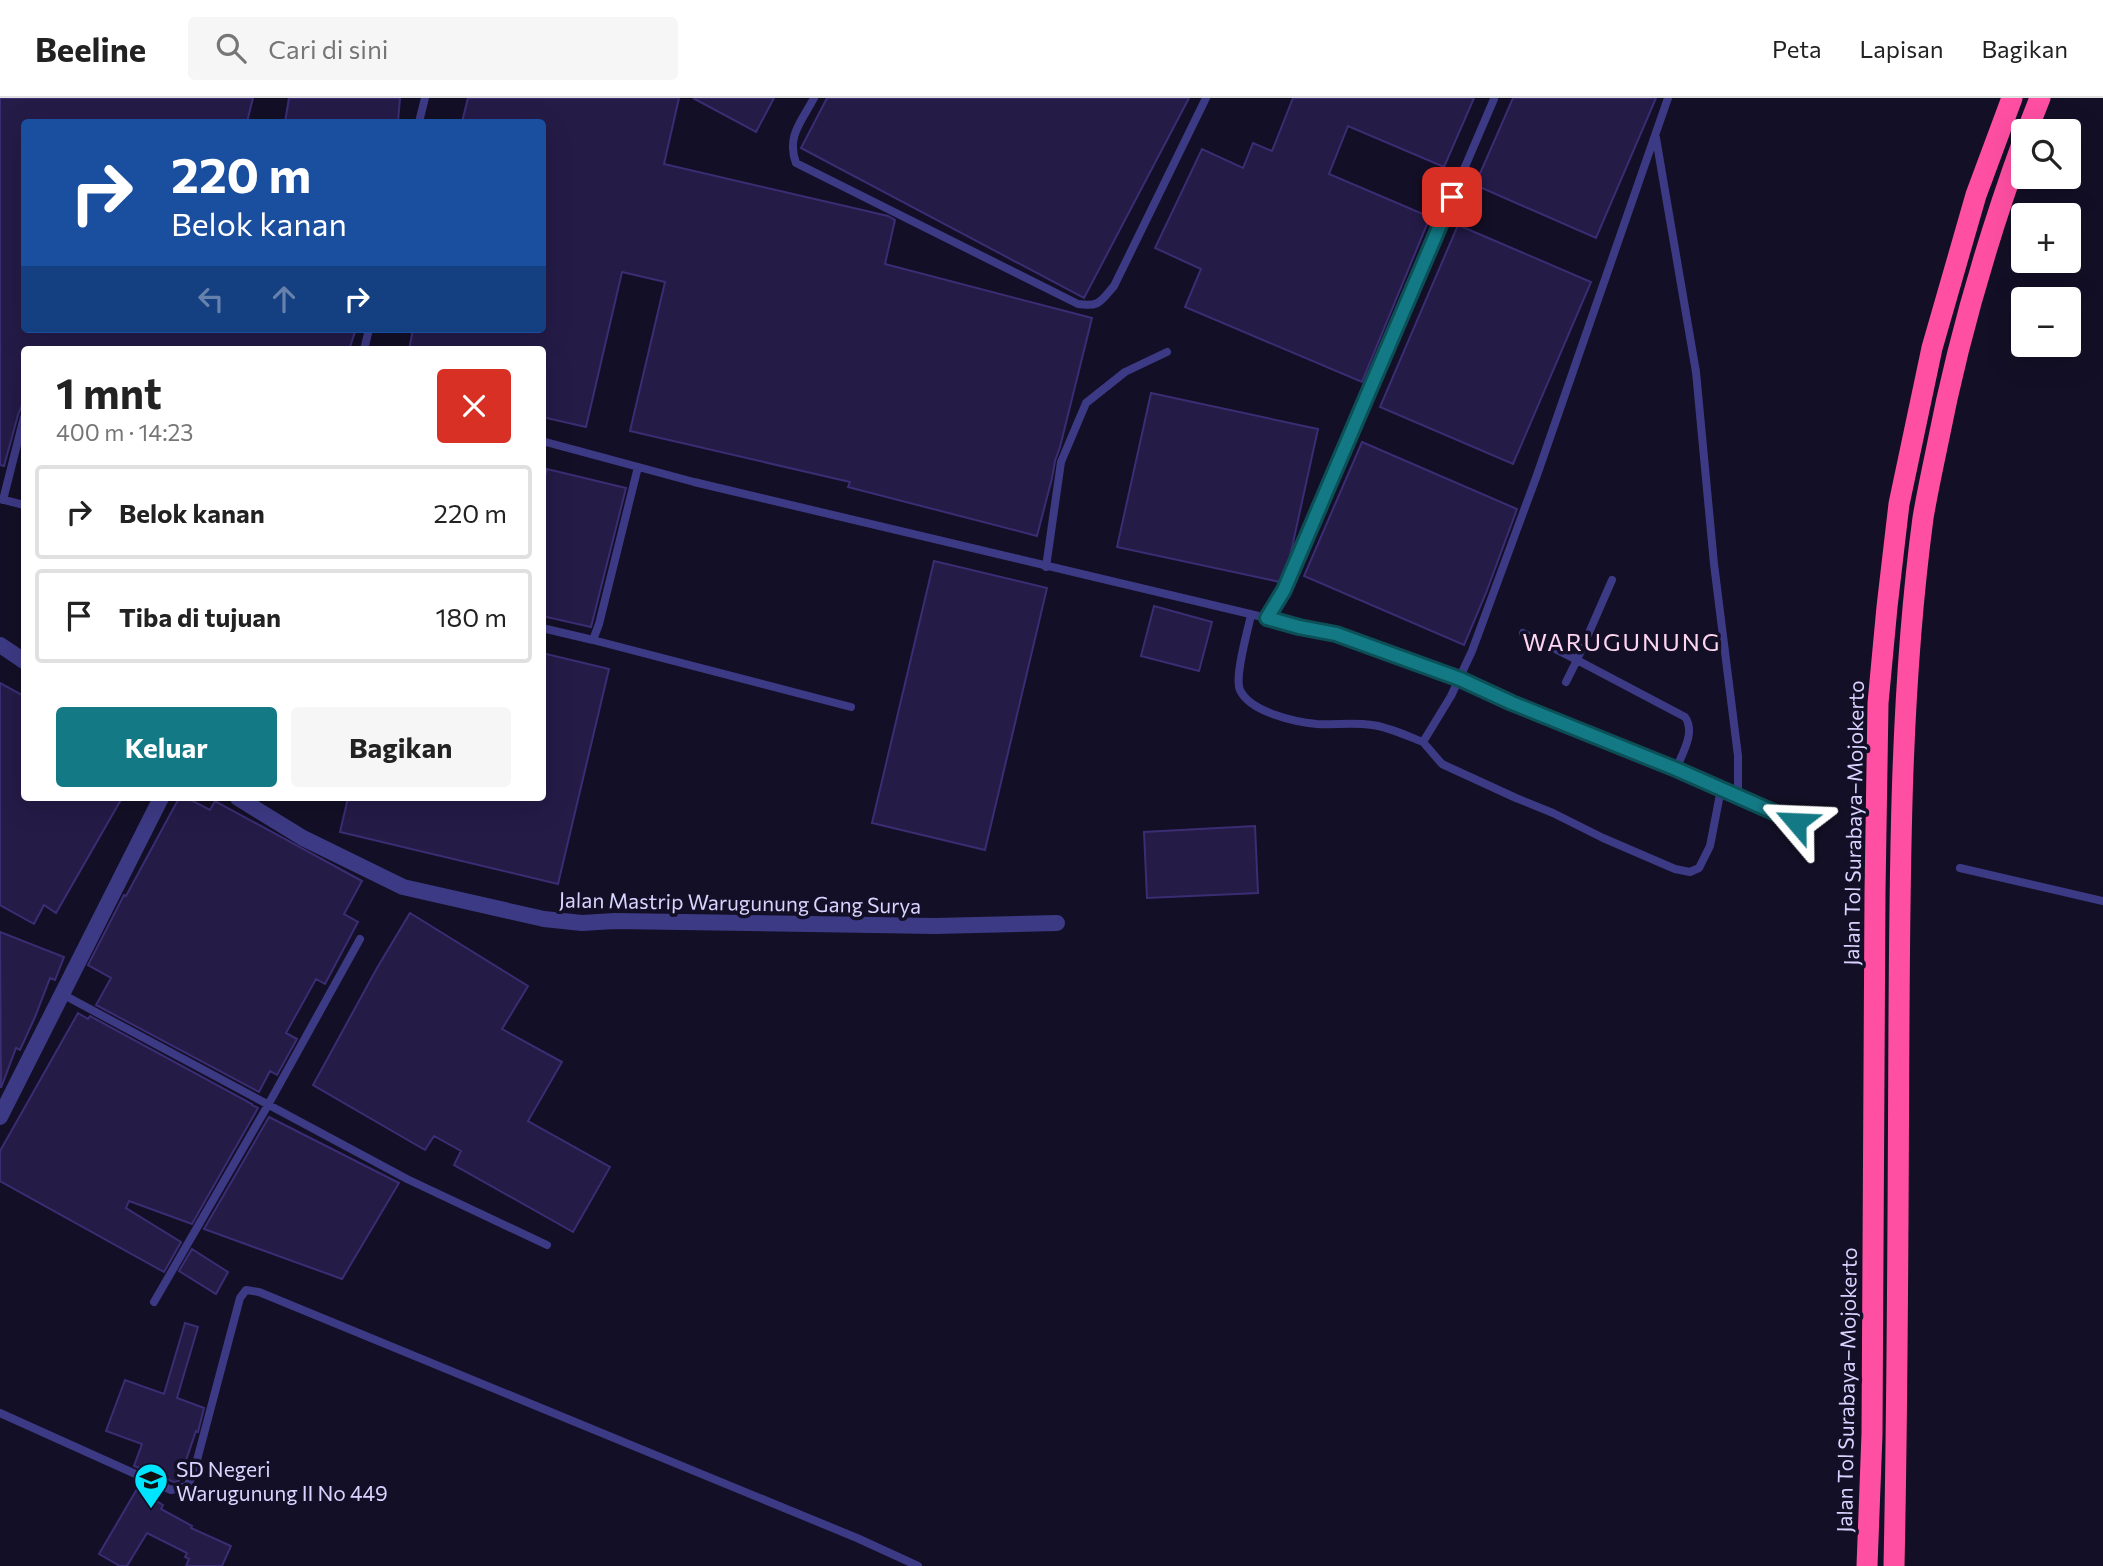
<!DOCTYPE html>
<html lang="id">
<head>
<meta charset="utf-8">
<style>
  body { margin:0; font-family:Commissioner,sans-serif; background:#f6f6f6; color:#222; height:100vh; display:flex; flex-direction:column; font-size:26px; white-space:nowrap }
  * { box-sizing:border-box; margin:0 }
  p { font-size:23px; color:#767676 }
  .icon { flex:none; width:38px; height:38px; fill:none; stroke:currentColor; stroke-width:2; stroke-linecap:round; stroke-linejoin:round }
  .map { position:relative; flex:1; overflow:hidden }
  .side { position:absolute; left:21px; top:248px; width:525px; height:455px; display:flex; flex-direction:column; background:#fff; border-radius:7px; box-shadow:0 7px 28px #0002 }
  .side>* { flex:none }
  .hud { position:absolute; left:21px; top:21px; width:525px; height:214px; border-radius:7px; box-shadow:0 7px 28px #0002; background:#1a4fa0; color:#fff; overflow:hidden }
  .controls { position:absolute; left:2011px; top:21px; display:grid; gap:14px }
  .controls a { display:grid; place-items:center; width:70px; height:70px; border-radius:7px; background:#fff; box-shadow:0 7px 28px #0002; font-size:35px }
  .pin { position:absolute; display:grid; place-items:center; width:60px; height:60px; color:#fff; margin:-30px; border-radius:14px; box-shadow:0 4px 10px #0006 }
  .me { position:absolute; width:77px; margin:-38px; rotate:296deg; stroke-linejoin:round; filter:drop-shadow(0 0 5px #0008) }
  .turn { display:flex; align-items:center; gap:24px; height:147px; padding:0 35px; font-size:32px }
  .turn .icon { width:91px; height:91px; stroke-width:2.5 }
  .turn b { display:block; font-size:49px; line-height:60px }
  .lanes { display:flex; align-items:center; height:66px; padding:0 35px; background:#0003; justify-content:center; gap:35px; direction:ltr }
  .lanes .off { opacity:.35 }
  .round { display:grid; place-items:center; flex:none; width:74px; height:74px; border-radius:7px; background:#f6f6f6 }
  .head { display:flex; align-items:center; justify-content:space-between; height:119px; padding:0 35px }
  h1 { font-size:42px; font-weight:700; line-height:52px }
  .button { display:flex; gap:14px; margin-top:auto; padding:14px 35px }
  .button a { flex:1; height:80px; border-radius:7px; background:#137a85; color:#fff; font-size:28px; font-weight:700; line-height:80px; text-align:center }
  .button a+a { background:#f6f6f6; color:#222 }
  ul { padding:0; list-style:none }
  li { display:flex; align-items:center; gap:21px; height:94px; margin:0 14px 10px; padding:0 21px; border:4px solid #e0e0e0; border-radius:7px }
  li div { flex:1 }
  li b { display:block; font-size:26px }
  li em { font-style:normal }
  header { display:flex; align-items:center; gap:42px; box-sizing:border-box; height:98px; padding:0 35px; background:#fff; border-bottom:2px solid #e0e0e0 }
  header strong { font-size:33px }
  nav { display:flex; gap:38px; margin-inline-start:auto; font-size:24px }
  .search { width:490px; height:63px; background:#f6f6f6; display:flex; align-items:center; gap:18px; box-sizing:border-box; padding:0 24px; border-radius:7px; color:#767676; font-size:26px }
  .map>svg:first-child { display:block }
  .building { fill:#241b47; stroke:#3b2d73; stroke-width:2 }
  .lines { fill:none; stroke-linecap:round; stroke-linejoin:round }
  .service { stroke:#3d3a85; stroke-width:8 }
  .minor { stroke:#3d3a85; stroke-width:16 }
  .motorway { stroke:#ff4fa3; stroke-width:21 }
  .route-casing { stroke:#0c4f56; stroke-width:18 }
  .route { stroke:#137a85; stroke-width:12 }
  .labels { text-anchor:middle; dominant-baseline:central; stroke-width:7; stroke-linejoin:round; paint-order:stroke }
  .street-label { font-size:21px; fill:#d9d4ff; stroke:#130f26 }
  .poi-label { font-size:21px; fill:#d9d4ff; stroke:#130f26; text-anchor:start }
  .quarter-label { font-size:24px; letter-spacing:2px; fill:#ffd6f0; stroke:#130f26 }
</style>
</head>
<body>
<header>
<strong>Beeline</strong>
<div class="search"><svg class="icon" aria-label="search" viewBox="0 0 24 24"><circle cx="10" cy="10" r="6"/><path d="M15 15l6 6"/></svg>Cari di sini</div>
<nav><a>Peta</a><a>Lapisan</a><a>Bagikan</a></nav>
</header>
<div class="map">
<svg width="2103" height="1468" viewBox="0 0 2103 1468">
  <rect width="100%" height="100%" fill="#130f26"/>
  <path class="building" d="M0 0H253L247 24H24V231H356L349 252H24V302L18 317 4 368 0 367Z
    M289 0H400L398 24H285Z
    M468 0H679L664 66 888 118 895 122 885 166 1092 220 1060 349 1055 363 1052 380 1037 438 848 389 850 384 630 333 665 184 622 174 586 329 542 319V252H409L413 231H542V24H462Z
    M693 0H774L756 34Z
    M827 0H1189L1084 200 801 50Z
    M1293 0H1474L1444 69 1348 28 1329 76 1430 119 1362 284 1185 209 1201 171 1155 150 1202 51 1243 70 1253 45 1272 53Z
    M1513 0H1656L1596 140 1475 87Z
    M1458 127 1591 184 1513 366 1380 309Z
    M1151 295 1318 331 1289 463 1280 484 1117 449Z
    M1362 344 1517 411 1486 495 1464 547 1304 478Z
    M547 371 626 390 591 529 542 518V388Z
    M934 463 1047 490 985 752 872 725Z
    M1154 508 1212 524 1199 573 1141 558Z
    M542 555 609 571 558 786 340 734 348 700H542Z
    M0 585 24 598V700H122L56 815 44 807 34 826 0 807Z
    M179 700H187L210 712 215 703 362 783 344 816 358 824 325 886 316 881 286 935 297 941 277 977 270 973 259 994 96 907 111 880 88 867 124 797 126 798Z
    M1255 728 1258 795 1147 800 1144 734Z
    M410 815 528 888 502 931 562 964 528 1023 610 1069 573 1134 454 1067 461 1053 434 1038 425 1052 313 987 377 870Z
    M0 834 64 859 55 882 50 880 35 919 20 952 16 950 1 990Z
    M78 915 88 921 90 918 252 1006V1007L258 1010 192 1126 129 1103 126 1110 181 1144 164 1174 0 1083V1053Z
    M269 1019 399 1085 342 1181 204 1131Z
    M192 1151 228 1174 216 1196 179 1173Z
    M185 1225 198 1229 177 1300 204 1310 198 1334 196 1333 179 1383 174 1384 134 1368 142 1346 106 1333 125 1282 164 1296Z
    M137 1391 163 1407 161 1411 192 1428 191 1430 231 1448 222 1468H186L189 1461 185 1459 187 1455 147 1435 127 1468H120L99 1456Z"/>
  <g class="lines">
    <path class="service" d="M814 0C802 23 786 38 796 65L1078 206C1100 209 1100 204 1114 188L1206 0
      M419 24 425 0
      M1656 40 1696 274 1714 466 1738 658V698L1796 725
      M364 252 369 231
      M542 343 694 384 1267 520 1284 492 1494 1
      M0 401 24 407
      M3 402 24 319
      M1046 469 1061 364 1086 305 1125 274 1167 254
      M1612 482 1577 562 1685 619C1696 634 1682 656 1676 671
      M1251 517C1248 532 1234 579 1240 592 1250 614 1295 624 1317 626 1335 627 1353 624 1372 627 1389 629 1407 638 1423 644L1451 598 1472 553 1537 377 1668 0
      M1267 520 1299 529 1336 536 1460 581 1512 605 1738 698
      M542 530 593 542 599 526 638 369
      M1523 535 1577 562 1566 584
      M593 542 851 609
      M1423 644 1442 666 1516 700 1553 715 1603 740 1675 771 1690 774 1699 770 1710 748 1721 691
      M1960 770 2103 803
      M62 896 407 1081 547 1147
      M154 1204 268 1007 360 841
      M0 1315 171 1392 187 1388 193 1377 240 1200 246 1192 259 1194 857 1440 918 1468"/>
    <path class="minor" d="M0 547 24 563
      M238 700 303 740 403 789 544 821 582 825 615 823 935 828 1057 825
      M0 1019 161 700"/>
    <path class="motorway" d="M2027 33 2040 0
      M1867 1468 1872 1336 1875 794 1878 605 1887 509 1899 406 1932 250 1976 97 2012 0
      M1894 1468C1898 1285 1898 1101 1899 918 1900 752 1901 585 1923 420 1927 396 1932 373 1937 349 1957 245 1987 142 2023 43"/>
  </g>
  <g class="lines">
    <g class="route-casing">
      <path id="route" d="M1452 99 1284 492 1267 520 1299 529 1336 536 1460 581 1512 605 1676 671 1796 724"/>
    </g>
    <use href="#route" class="route"/>
  </g>
  <defs>
    <g id="school-pin" transform="scale(1.75)"><path d="M0 17L-7.5 6A9.5 9.5 0 1 1 7.5 6Z" fill="#00e5ff" stroke="#130f26"/><path d="M0-5L7-2L0 1L-7-2ZM-4 1L0 2.5L4 1V4Q0 6-4 4Z" fill="#111"/></g>
  </defs>
  <g fill-rule="evenodd">
    <use href="#school-pin" x="151" y="1382"/>
  </g>
  <g class="labels">
    <g class="street-label">
      <text transform="translate(1853 725) rotate(-89)">Jalan Tol Surabaya–Mojokerto</text>
      <text transform="translate(740 804) rotate(1)">Jalan Mastrip Warugunung Gang Surya</text>
      <text transform="translate(1846 1292) rotate(-89)">Jalan Tol Surabaya–Mojokerto</text>
    </g>
    <g class="poi-label">
      <text x="176" y="1370">SD Negeri<tspan x="176" dy="24">Warugunung II No 449</tspan></text>
    </g>
    <g class="quarter-label">
      <text x="1622" y="543">WARUGUNUNG</text>
    </g>
  </g>
</svg>
<div class="controls">
<a><svg class="icon" aria-label="search" viewBox="0 0 24 24"><circle cx="10" cy="10" r="6"/><path d="M15 15l6 6"/></svg></a>
<a>+</a>
<a>−</a>
</div>
<div class="pin" style="left:1452px;top:99px;background:#d93025"><svg class="icon" aria-label="arrive" viewBox="0 0 24 24"><path d="M6 21V4h12l-3 4 3 4H6"/></svg></div>
<svg class="me" style="left:1796px;top:724px" viewBox="-20 -20 40 40"><path d="M0-17L14 15 0 8-14 15z" fill="#137a85" stroke="#fff" stroke-width="4"/></svg>
<div class="hud">
<div class="turn"><svg class="icon" aria-label="right" viewBox="0 0 24 24"><path d="M7 20v-9h11M14 6l5 5-5 5"/></svg><div><b>220 m</b>Belok kanan</div></div>
<div class="lanes"><svg class="icon off" aria-label="left" viewBox="0 0 24 24"><path d="M17 20v-9H6M10 6l-5 5 5 5"/></svg><svg class="icon off" aria-label="ahead" viewBox="0 0 24 24"><path d="M12 20V5M6 11l6-6 6 6"/></svg><svg class="icon" aria-label="right" viewBox="0 0 24 24"><path d="M7 20v-9h11M14 6l5 5-5 5"/></svg></div>
</div>
<section class="side">
<div class="head"><div><h1>1 mnt</h1><p>400 m · 14:23</p></div><a class="round" style="background:#d93025;color:#fff"><svg class="icon" aria-label="close" viewBox="0 0 24 24"><path d="M6 6l12 12M18 6L6 18"/></svg></a></div>
<ul>
<li><svg class="icon" aria-label="right" viewBox="0 0 24 24"><path d="M7 20v-9h11M14 6l5 5-5 5"/></svg><div><b>Belok kanan</b></div><em>220 m</em></li>
<li><svg class="icon" aria-label="arrive" viewBox="0 0 24 24"><path d="M6 21V4h12l-3 4 3 4H6"/></svg><div><b>Tiba di tujuan</b></div><em>180 m</em></li>
</ul>
<div class="button"><a>Keluar</a><a>Bagikan</a></div>
</section>
</div>
</body>
</html>
